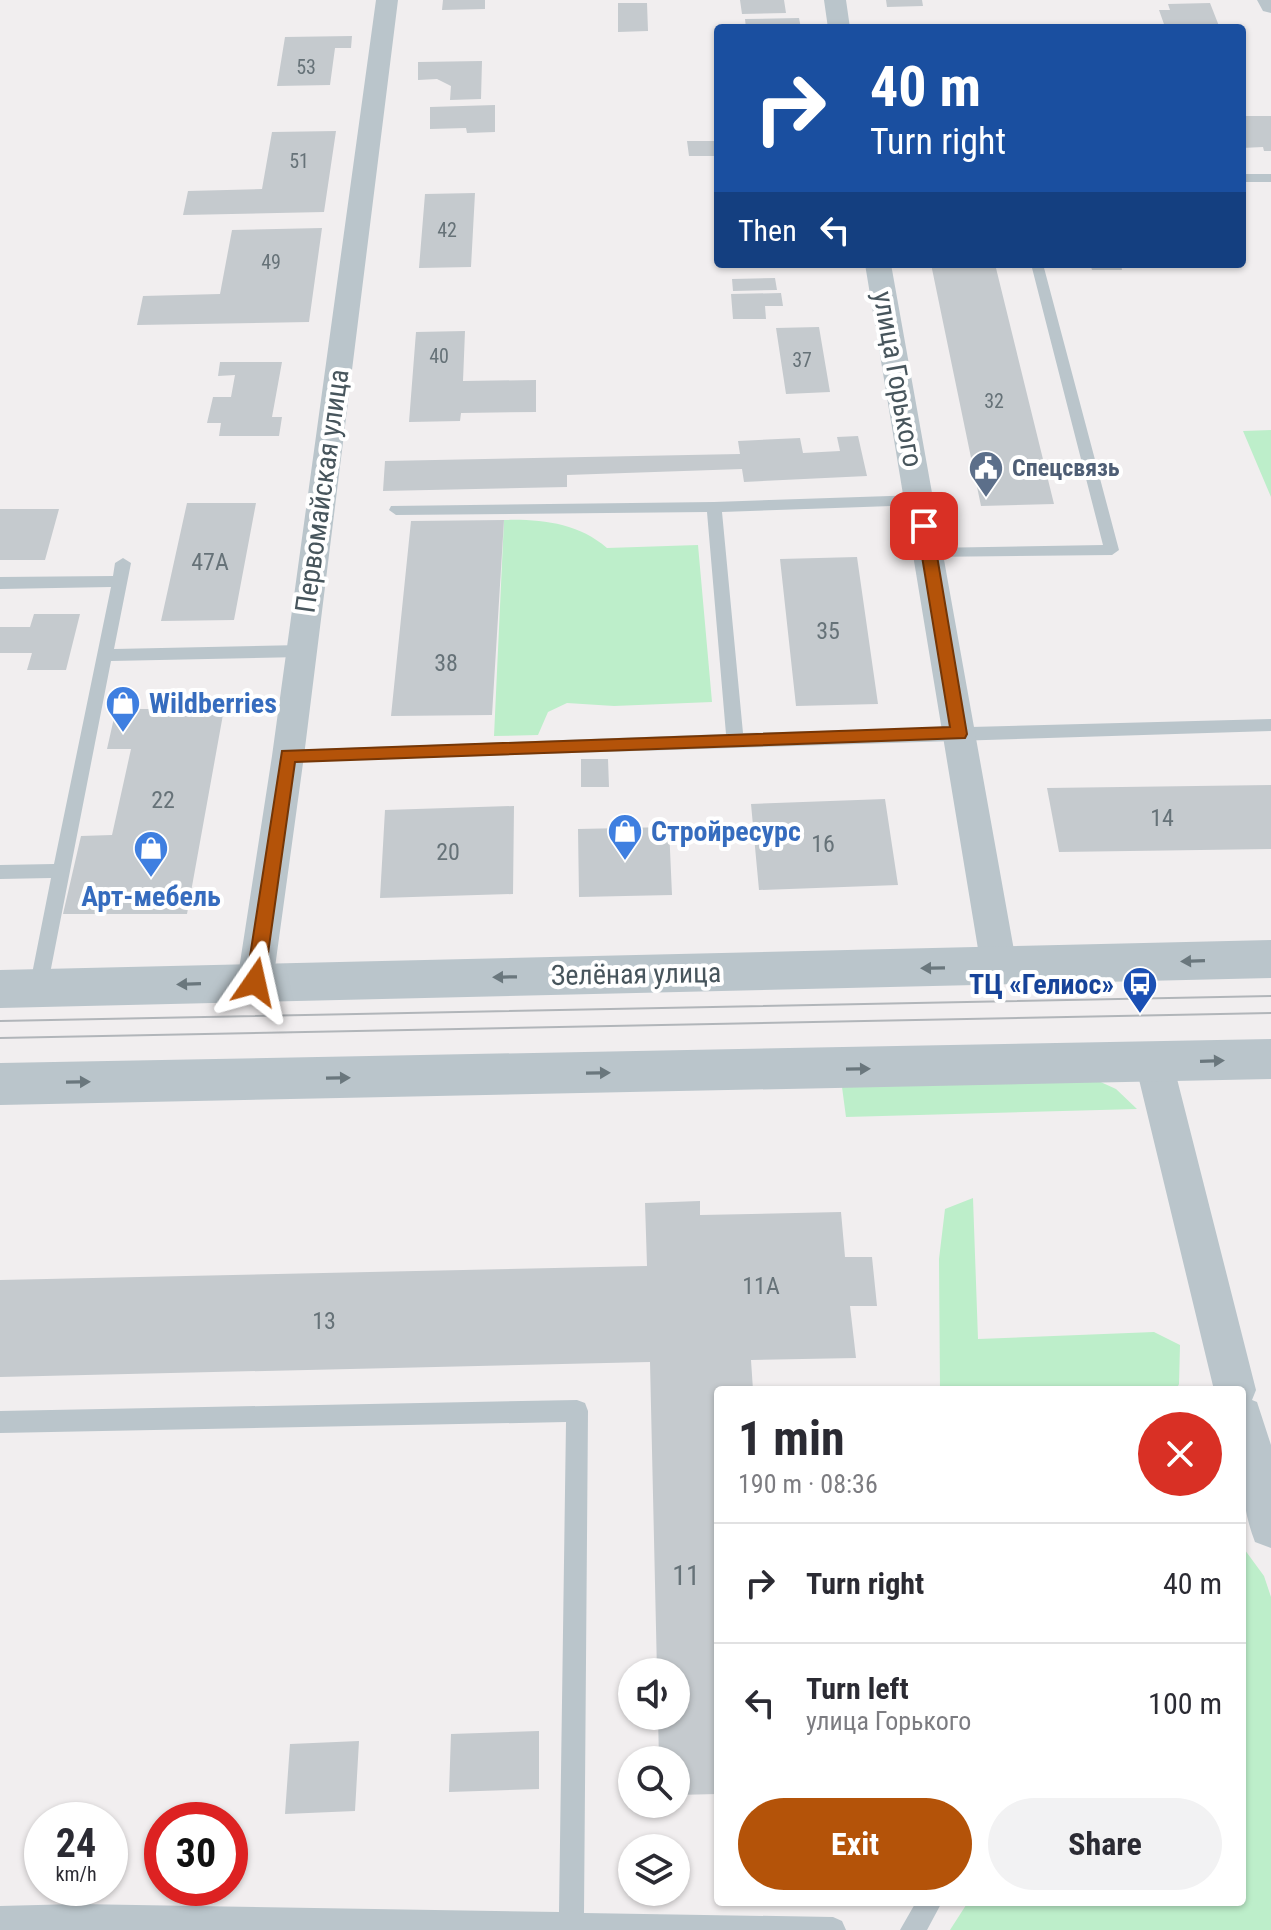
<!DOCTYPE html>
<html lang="en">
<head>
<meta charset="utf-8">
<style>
  body { margin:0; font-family:"Roboto Condensed",sans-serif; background:#f2f2f3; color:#2b2b33; height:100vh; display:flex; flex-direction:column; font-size:30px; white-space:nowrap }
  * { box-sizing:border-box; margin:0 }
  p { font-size:26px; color:#7c7c81 }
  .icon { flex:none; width:44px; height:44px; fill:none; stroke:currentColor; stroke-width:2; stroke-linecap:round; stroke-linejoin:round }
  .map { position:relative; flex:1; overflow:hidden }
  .details { position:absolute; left:714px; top:1386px; width:532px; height:520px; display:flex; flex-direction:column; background:#fff; border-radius:8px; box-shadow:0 2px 6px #0004 }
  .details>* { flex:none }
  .top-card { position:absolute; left:714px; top:24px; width:532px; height:244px; border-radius:8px; box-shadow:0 2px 6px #0004; background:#1a4fa0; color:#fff; overflow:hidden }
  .fabs { position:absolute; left:618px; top:1658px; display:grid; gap:16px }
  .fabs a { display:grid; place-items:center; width:72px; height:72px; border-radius:50%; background:#fff; box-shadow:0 2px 6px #0004; font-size:40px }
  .speed { position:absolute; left:24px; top:1802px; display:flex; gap:16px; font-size:40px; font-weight:700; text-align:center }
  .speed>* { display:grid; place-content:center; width:104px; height:104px; border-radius:50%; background:#fff; box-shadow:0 2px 6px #0004; line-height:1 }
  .speed small { font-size:20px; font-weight:400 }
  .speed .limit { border:12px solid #d22; background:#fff; color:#111 }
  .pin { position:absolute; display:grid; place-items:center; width:68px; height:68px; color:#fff; margin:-34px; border-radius:16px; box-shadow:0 4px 12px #0006 }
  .me { position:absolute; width:88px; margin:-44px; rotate:11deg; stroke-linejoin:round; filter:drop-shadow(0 0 6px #0008) }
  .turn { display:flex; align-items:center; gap:28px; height:168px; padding:0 24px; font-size:36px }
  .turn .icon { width:104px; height:104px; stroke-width:2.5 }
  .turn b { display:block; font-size:56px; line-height:68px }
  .then { display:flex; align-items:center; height:76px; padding:0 24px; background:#0003; gap:16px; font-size:30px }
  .round { display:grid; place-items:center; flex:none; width:84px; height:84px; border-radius:42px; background:#f2f2f3 }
  .overview { display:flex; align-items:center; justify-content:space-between; height:136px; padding:0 24px }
  h1 { font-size:48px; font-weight:700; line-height:60px }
  .primary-button { display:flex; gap:16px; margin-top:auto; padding:16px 24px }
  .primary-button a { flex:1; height:92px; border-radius:48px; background:#b45309; color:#fff; font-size:32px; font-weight:700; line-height:92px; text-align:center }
  .primary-button a+a { background:#f2f2f3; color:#2b2b33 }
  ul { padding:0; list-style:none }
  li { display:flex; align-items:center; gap:24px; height:120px; padding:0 24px; border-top:2px solid #e1e1e2 }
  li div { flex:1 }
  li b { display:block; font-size:30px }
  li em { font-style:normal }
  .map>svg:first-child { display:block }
  .green { fill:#bdeeca }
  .building { fill:#c5cace }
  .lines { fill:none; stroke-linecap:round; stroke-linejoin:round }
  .service { fill:#bac5cb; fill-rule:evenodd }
  .minor { fill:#bac5cb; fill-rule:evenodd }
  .tertiary { fill:#bac5cb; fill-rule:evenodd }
  .tram { stroke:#b1b5b9; stroke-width:2 }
  .oneway { fill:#6a777d }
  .route { fill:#b45309; stroke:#753606; stroke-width:2 }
  .labels { text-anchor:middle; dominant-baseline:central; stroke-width:8; stroke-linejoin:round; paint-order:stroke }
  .far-number-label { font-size:20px; fill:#667278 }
  .far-service-label { font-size:24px; font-weight:bold; fill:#4e5e75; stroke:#fff; text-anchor:start }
  .number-label { font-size:24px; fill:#667278 }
  .street-label { font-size:28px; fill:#47555c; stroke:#fff }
  .shop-label { font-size:28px; font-weight:bold; fill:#366cbe; stroke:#fff; text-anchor:start }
  .transit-label { font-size:28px; font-weight:bold; fill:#164399; stroke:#fff; text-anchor:end }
  .near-number-label { font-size:28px; fill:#667278 }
</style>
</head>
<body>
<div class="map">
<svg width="1271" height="1930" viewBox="0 0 1271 1930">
  <rect width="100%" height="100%" fill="#f1eeef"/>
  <path class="green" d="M1271 430V497L1243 431Z
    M504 520C541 519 578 523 607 548L698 545 712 702 614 706 567 703 548 712 538 735 494 736Z
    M1094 1079 1116 1089 1137 1109 846 1117 842 1087Z
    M973 1198 978 1339 1154 1332 1180 1345 1179 1384 1176 1390H940L939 1259 945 1209Z
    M1242 1546 1264 1576 1271 1597V1930H950L968 1902H1242Z"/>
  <path class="building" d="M443 0H485V9L442 10Z
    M740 0H784L786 13 742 14Z
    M886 0H922L923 6 887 7Z
    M618 3H647L648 31 618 32Z
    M1210 3 1219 26 1165 27 1159 10H1170L1168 4Z
    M799 18 801 28H746L745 19Z
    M352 36 351 48H335L330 85 277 86 285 37Z
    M482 61 481 99 450 100 451 86 437 79 418 80V62Z
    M495 105V132L467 133 466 128 430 129V107Z
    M1242 116H1271V151H1264L1263 147 1242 148Z
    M336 131 324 212 183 215 188 191 262 189 272 132Z
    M687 141H718V156H689Z
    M475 193 471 267 419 268 425 194Z
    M322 228 309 322 137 325 143 296 220 294 232 230Z
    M931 264H995L1054 504 981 506Z
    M1090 264H1121L1122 270H1092Z
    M775 278 777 290 733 291 732 279Z
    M781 293 783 306H765L766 319H733L731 294Z
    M819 327 830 392 786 394 776 328Z
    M465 331 463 381 536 380V412L461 413 460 421 409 422 416 332Z
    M220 362H282L272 417H282L279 436H219L221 423H207L213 397H231L235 375 218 376Z
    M858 436 867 476 744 482 742 469 567 475V487L383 491 385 461 740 454 738 441 800 438 803 453 840 451 837 437Z
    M187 503H256L234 620 161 621Z
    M0 509H59L45 560H0Z
    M504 520 492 715 391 716 411 521Z
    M857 557 878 704 796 706 780 559Z
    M34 614H80L66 670H27L32 653H0V627H30Z
    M116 709H224L187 914H63L81 836 112 835 131 749H107Z
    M581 759H608L609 787H581Z
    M1271 785V849L1059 852 1047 788Z
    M885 799 898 885 759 890 751 804Z
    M514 806 513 894 380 898 385 810Z
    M669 827 672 895 579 897 578 829Z
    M700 1201V1215L841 1212 845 1257H872L877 1306H850L856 1358 751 1360 753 1390H718V1794L676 1795V1760H659L658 1716H676V1672H657L650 1362 0 1377V1280L647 1266 645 1203Z
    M539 1731V1789L449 1792 451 1734Z
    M359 1741 355 1811 285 1814 290 1744Z"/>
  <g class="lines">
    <path class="service" d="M1242 174H1271V182H1242Z
      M1031 264H1043L1119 550 1112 555 924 557 921 553 929 548 1103 545Z
      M920 495 927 500 920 505 722 512 743 733 1271 719V731L288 762 280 756 288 750 726 734 707 512 396 515 389 510 391 506 714 502Z
      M123 558 131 563 114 649 301 645 309 651 301 657 111 661 47 989 44 995 38 997 32 995 29 989 51 878 0 879V865L54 864 111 587 0 589V577L113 576 115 563Z
      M577 1400 585 1403 588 1411 584 1913 833 1917 842 1921 846 1930H0V1906L76 1904 559 1912 566 1422 0 1433V1411Z
      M916 1902H942L927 1930H900Z"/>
    <path class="minor" d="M376 0H398L304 756 273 982 268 993 255 998 242 993 237 982 272 756Z
      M824 0H846L850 28H828Z
      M1257 0H1271V13L1263 11Z
      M865 264H891L1017 967 1012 978 999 982 986 978 981 967Z
      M1154 1046 1167 1051 1173 1063 1256 1390 1252 1400 1257 1402 1271 1445V1548L1255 1542C1236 1494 1242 1441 1242 1390H1214L1135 1063 1141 1051Z"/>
    <path class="tertiary" d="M1271 940V978L0 1008V970Z
      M1271 1039V1079L0 1105V1063Z"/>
    <path class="tram" d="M0 1021 1271 996
      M0 1038 1271 1013"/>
  </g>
  <defs><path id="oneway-solid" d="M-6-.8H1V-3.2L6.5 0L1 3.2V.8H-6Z" transform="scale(2)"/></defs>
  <g class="oneway">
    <use href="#oneway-solid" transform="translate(1193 961) rotate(178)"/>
    <use href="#oneway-solid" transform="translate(933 968) rotate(179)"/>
    <use href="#oneway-solid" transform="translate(505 977) rotate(179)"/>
    <use href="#oneway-solid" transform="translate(189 984) rotate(178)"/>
    <use href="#oneway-solid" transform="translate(1212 1061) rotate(-2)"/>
    <use href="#oneway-solid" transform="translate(858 1069) rotate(-1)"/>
    <use href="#oneway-solid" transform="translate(598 1073) rotate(-1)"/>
    <use href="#oneway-solid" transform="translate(338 1078) rotate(-1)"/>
    <use href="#oneway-solid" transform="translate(78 1082) rotate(-1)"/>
  </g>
  <path class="route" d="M924 521 932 526 967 734 965 738 295 762 264 982 261 988H248L246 982 282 751 950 727 917 526Z"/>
  <defs>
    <g id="civic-pin" transform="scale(1.8)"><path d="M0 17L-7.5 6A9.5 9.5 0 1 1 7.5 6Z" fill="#5c6f8a" stroke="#fff"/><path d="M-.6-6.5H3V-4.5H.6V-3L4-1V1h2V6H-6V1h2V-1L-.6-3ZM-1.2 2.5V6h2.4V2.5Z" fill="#fff"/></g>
    <g id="shop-pin" transform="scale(1.8)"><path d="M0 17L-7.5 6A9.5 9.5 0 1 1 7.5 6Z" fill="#3f7fe0" stroke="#fff"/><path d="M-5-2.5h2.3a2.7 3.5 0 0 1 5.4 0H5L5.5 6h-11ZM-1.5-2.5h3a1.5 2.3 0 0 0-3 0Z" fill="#fff"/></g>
    <g id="bus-pin" transform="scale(1.8)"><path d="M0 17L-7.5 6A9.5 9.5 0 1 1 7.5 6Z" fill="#1a4fb4" stroke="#fff"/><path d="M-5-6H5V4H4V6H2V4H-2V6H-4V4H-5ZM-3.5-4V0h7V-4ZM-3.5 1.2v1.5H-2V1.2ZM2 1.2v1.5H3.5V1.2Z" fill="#fff"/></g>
  </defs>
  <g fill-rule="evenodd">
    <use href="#civic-pin" x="986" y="468"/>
    <use href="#shop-pin" x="123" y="703"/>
    <use href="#shop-pin" x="625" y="831"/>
    <use href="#shop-pin" x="151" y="848"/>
    <use href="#bus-pin" x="1140" y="984"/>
  </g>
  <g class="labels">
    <g class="far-number-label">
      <text x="306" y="67">53</text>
      <text x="299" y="161">51</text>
      <text x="447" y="230">42</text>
      <text x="271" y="262">49</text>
      <text x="439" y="356">40</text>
      <text x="802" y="360">37</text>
      <text x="994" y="401">32</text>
    </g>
    <g class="far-service-label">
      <text x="1012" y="468">Спецсвязь</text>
    </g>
    <g class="number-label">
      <text x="210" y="562">47А</text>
      <text x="828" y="631">35</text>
      <text x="446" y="663">38</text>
      <text x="163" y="800">22</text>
      <text x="1162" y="818">14</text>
      <text x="823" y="844">16</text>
      <text x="448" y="852">20</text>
      <text x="761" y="1286">11А</text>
      <text x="324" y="1321">13</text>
    </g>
    <g class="street-label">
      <text transform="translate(898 379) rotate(80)">улица Горького</text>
      <text transform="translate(322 491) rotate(-82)">Первомайская улица</text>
      <text transform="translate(636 974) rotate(-1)">Зелёная улица</text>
    </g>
    <g class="shop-label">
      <text x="149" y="703">Wildberries</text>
      <text x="651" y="831">Стройресурс</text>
      <text x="151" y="896" text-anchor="middle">Арт-мебель</text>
    </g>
    <g class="transit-label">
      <text x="1114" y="984">ТЦ «Гелиос»</text>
    </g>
    <g class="near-number-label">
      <text x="686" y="1575">11</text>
    </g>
  </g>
</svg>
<div class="fabs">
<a><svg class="icon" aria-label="sound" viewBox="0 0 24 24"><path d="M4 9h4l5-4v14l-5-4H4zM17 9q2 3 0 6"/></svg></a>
<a><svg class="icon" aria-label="search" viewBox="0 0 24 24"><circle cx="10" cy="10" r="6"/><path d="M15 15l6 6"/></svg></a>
<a><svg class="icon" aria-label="layers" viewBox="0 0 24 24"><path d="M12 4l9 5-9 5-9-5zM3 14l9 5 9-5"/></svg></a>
</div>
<div class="speed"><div>24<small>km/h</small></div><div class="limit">30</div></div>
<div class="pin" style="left:924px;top:526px;background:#d93025"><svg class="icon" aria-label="arrive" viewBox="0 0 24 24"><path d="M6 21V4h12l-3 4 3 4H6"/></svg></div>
<svg class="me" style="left:255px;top:982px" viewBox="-20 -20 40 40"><path d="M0-17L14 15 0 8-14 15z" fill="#b45309" stroke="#fff" stroke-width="4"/></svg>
<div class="top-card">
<div class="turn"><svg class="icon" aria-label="right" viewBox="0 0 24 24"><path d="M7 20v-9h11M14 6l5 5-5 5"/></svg><div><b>40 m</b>Turn right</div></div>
<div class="then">Then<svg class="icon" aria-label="left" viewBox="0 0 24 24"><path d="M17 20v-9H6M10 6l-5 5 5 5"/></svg></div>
</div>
<section class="details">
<div class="overview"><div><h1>1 min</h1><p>190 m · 08:36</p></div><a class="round" style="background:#d93025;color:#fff"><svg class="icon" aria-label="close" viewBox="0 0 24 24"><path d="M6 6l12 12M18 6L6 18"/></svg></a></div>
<ul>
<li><svg class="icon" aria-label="right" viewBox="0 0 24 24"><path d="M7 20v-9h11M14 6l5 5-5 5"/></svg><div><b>Turn right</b></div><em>40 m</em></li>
<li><svg class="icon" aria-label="left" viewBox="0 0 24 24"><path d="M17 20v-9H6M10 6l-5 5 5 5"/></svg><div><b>Turn left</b><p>улица Горького</p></div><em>100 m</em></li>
</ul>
<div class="primary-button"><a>Exit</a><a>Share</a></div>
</section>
</div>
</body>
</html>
